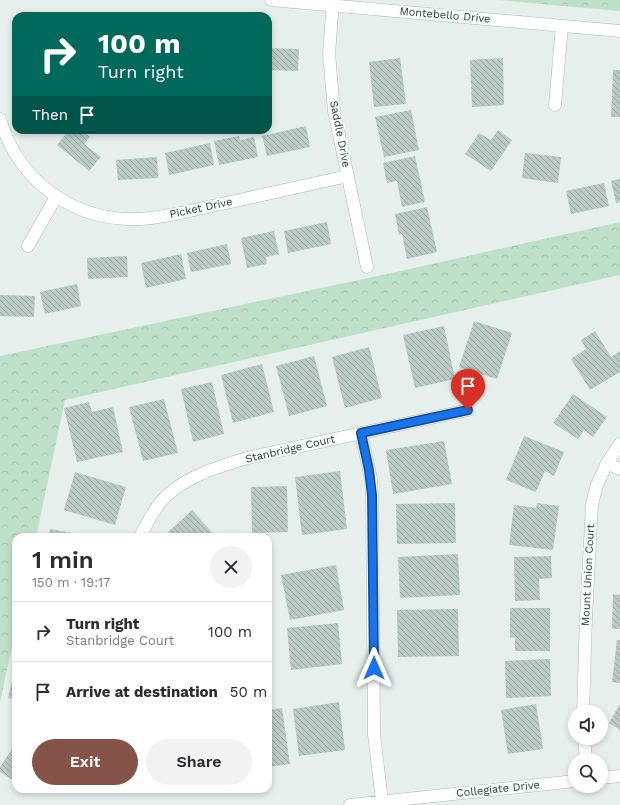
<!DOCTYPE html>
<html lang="en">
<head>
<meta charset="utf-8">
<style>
  body { margin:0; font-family:"Work Sans",sans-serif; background:#f2f2f3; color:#2b2b33; height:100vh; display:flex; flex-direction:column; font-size:15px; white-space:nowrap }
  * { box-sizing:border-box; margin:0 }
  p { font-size:13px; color:#7c7c81 }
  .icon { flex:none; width:22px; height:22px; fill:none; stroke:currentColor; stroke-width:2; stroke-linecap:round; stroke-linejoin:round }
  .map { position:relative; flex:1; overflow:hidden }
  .side { position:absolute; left:12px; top:533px; width:260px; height:260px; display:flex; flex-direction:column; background:#fff; border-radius:12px; box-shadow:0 2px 6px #0003 }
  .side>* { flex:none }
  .guide { position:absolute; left:12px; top:12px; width:260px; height:122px; border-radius:12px; box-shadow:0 2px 6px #0003; background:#00695c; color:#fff; overflow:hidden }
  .buttons { position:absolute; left:568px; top:705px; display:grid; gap:8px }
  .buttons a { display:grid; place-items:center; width:40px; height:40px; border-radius:50%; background:#fff; box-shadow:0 2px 6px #0003; font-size:20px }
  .pin { position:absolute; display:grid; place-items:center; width:34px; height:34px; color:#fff; margin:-41px -17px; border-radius:50% 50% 50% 0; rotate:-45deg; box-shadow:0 0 4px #0007 }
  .pin .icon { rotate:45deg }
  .me { position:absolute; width:44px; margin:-22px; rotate:0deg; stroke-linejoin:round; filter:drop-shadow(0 0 3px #0008) }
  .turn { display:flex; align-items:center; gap:14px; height:84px; padding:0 20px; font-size:18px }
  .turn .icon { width:52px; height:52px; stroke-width:2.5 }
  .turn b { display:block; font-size:28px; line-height:34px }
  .then { display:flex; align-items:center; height:38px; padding:0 20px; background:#0003; gap:8px; font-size:15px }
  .round { display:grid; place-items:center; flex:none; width:42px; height:42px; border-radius:21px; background:#f2f2f3 }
  .headline { display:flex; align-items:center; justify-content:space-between; height:68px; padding:0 20px }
  h1 { font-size:24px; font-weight:600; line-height:30px }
  .button { display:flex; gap:8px; margin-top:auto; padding:8px 20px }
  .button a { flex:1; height:46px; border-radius:24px; background:#855347; color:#fff; font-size:16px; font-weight:600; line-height:46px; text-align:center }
  .button a+a { background:#f2f2f3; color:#2b2b33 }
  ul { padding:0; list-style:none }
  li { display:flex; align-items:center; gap:12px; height:60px; padding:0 20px; border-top:1px solid #e1e1e2 }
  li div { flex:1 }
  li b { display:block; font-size:15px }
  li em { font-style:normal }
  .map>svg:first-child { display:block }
  .park { fill:url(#park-crowns) }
  .building { fill:url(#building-back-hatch) }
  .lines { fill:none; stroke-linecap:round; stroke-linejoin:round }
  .minor-casing { stroke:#a8b8b2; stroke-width:13 }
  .minor { stroke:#fff; stroke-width:12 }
  .route-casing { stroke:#114b97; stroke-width:10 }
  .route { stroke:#1a73e8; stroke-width:7 }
  .labels { text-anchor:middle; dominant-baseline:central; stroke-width:4; stroke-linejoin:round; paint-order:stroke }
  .street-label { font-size:11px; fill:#24423a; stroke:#f7fbf9 }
</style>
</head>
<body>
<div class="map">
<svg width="620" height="805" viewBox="0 0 620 805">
  <defs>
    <pattern id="park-crowns" width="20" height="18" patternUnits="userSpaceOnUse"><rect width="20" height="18" fill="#bfe0c8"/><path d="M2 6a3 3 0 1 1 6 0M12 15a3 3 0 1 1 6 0" fill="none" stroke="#a4c1ad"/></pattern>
    <pattern id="building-back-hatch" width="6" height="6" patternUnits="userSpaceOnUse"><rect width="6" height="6" fill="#bbcac4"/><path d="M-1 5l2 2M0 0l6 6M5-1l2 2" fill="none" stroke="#98a6a0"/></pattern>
  </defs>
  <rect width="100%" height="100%" fill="#e6efeb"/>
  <path class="park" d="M498 0H620V11Z
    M620 222V275L65 400 36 537H16V628L0 702V356L387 274Z"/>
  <path class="building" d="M268 48 299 49 298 71 268 70Z
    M400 58 406 104 374 107 369 62Z
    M503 58 504 105 472 107 470 60Z
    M613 70H620V117H611Z
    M411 110 419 150 384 157 375 117Z
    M306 126 310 147 267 156 262 136Z
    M69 130H82L90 137 84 144 101 157 89 171 57 145Z
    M498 130 512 140 491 171 465 154 479 133 491 140Z
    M239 136 240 140 254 137 258 157 219 165 214 141Z
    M210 143 214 165 169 175 165 153Z
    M525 153 561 157 558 183 522 178Z
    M415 156 425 202 402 207 397 181 387 183 383 163Z
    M157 157 158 178 118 180 116 160Z
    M620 179V202L616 203 611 181Z
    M604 183 609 206 571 214 566 191Z
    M427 207 437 252 407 259 402 234 399 235 395 214Z
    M327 222 331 244 288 253 284 231Z
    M274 231 279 254 266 257 267 264 247 268 241 238Z
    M227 244 231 264 191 272 187 253Z
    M181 254 186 279 146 288 141 263Z
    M127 256 128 277 88 279 87 258Z
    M77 284 81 306 45 314 40 292Z
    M0 295 35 296 34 317 0 316Z
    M474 321 512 333 497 379 459 367Z
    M444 326 455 379 415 388 403 335Z
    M595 331 611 357 620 351V372L590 390 571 359 586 349 581 340Z
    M369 347 382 398 345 408 332 357Z
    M314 356 327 406 289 416 276 366Z
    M262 364 274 412 233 423 221 375Z
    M212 382 224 434 193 442 181 389Z
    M573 394 607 417 593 437 584 430 578 439 553 423Z
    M164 399 178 453 143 461 129 407Z
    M89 402 92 412 113 407 123 452 77 462 64 408Z
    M524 436 564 452 554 476 545 471 536 492 506 480Z
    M444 441 452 484 393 494 386 450Z
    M340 471 347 529 302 535 295 477Z
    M75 472 126 487 115 525 64 510Z
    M287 486 288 532 252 533 251 487Z
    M455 503 456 543 397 544 396 504Z
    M537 503 559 506 553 550 509 545 514 505 536 508Z
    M192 510 216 537H163Z
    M50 529 88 536 87 537H49Z
    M458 554 460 595 400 598 398 557Z
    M551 556 552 578 539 579 540 600 515 601 514 557Z
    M336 565 344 610 290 620 281 575Z
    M613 594 620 595V629H612Z
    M510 608H550V651H515V638L510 637Z
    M458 609 459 656 398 657 397 610Z
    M338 623 342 664 291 670 287 628Z
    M617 640H620V683L612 682Z
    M550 659 551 696 506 698 505 661Z
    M15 668H16V699L8 698Z
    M339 702 345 750 299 756 293 709Z
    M536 704 543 749 508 754 501 710Z
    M620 704V730L609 723Z
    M282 708 290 764 268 767V710Z
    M16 743V782L0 772V767Z"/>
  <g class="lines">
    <g class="minor-casing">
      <path id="minor" d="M271 0 620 31
        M333 0 329 54 334 111 367 267
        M555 105 562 26
        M0 119C17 177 67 217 128 219 144 220 160 217 176 214L348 176
        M28 246 56 197
        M361 433 371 479 372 495 374 734 382 801
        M607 463 620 469
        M140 537C145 527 150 517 157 507 176 479 219 466 251 457L468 410
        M583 712 586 617 592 504 597 485 607 463 620 444
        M584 738 586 760
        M601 778 620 776
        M350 805 575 781"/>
    </g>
    <use href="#minor" class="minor"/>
  </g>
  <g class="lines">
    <g class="route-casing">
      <path id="route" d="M374 668 372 495 369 470 361 433 468 410"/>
    </g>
    <use href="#route" class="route"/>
  </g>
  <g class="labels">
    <g class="street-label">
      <text transform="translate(445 15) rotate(5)">Montebello Drive</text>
      <text transform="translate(340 134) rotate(79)">Saddle Drive</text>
      <text transform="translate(201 208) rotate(-12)">Picket Drive</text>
      <text transform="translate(290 449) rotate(-13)">Stanbridge Court</text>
      <text transform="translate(588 575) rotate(-87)">Mount Union Court</text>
      <text transform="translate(498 789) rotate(-6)">Collegiate Drive</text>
    </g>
  </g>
</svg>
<div class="buttons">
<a><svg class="icon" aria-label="sound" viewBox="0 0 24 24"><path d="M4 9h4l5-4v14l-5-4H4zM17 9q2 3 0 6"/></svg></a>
<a><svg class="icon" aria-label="search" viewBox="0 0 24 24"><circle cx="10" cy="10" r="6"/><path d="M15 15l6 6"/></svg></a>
</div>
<div class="pin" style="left:468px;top:410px;background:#d93025"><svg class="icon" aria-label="arrive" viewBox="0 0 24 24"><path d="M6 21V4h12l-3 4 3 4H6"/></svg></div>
<svg class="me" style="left:374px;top:668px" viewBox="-20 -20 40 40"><path d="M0-17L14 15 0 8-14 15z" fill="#1a73e8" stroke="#fff" stroke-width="4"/></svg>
<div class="guide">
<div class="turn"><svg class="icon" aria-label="right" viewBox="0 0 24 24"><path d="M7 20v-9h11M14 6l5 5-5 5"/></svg><div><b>100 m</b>Turn right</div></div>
<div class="then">Then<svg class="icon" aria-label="arrive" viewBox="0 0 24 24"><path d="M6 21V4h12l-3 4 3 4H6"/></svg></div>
</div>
<section class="side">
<div class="headline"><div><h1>1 min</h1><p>150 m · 19:17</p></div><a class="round"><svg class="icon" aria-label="close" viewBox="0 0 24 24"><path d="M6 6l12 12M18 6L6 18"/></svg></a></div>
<ul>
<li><svg class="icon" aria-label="right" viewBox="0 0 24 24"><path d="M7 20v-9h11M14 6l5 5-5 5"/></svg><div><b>Turn right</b><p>Stanbridge Court</p></div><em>100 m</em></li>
<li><svg class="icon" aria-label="arrive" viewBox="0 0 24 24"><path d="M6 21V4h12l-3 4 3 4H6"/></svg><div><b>Arrive at destination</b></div><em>50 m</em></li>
</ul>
<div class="button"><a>Exit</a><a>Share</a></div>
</section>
</div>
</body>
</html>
